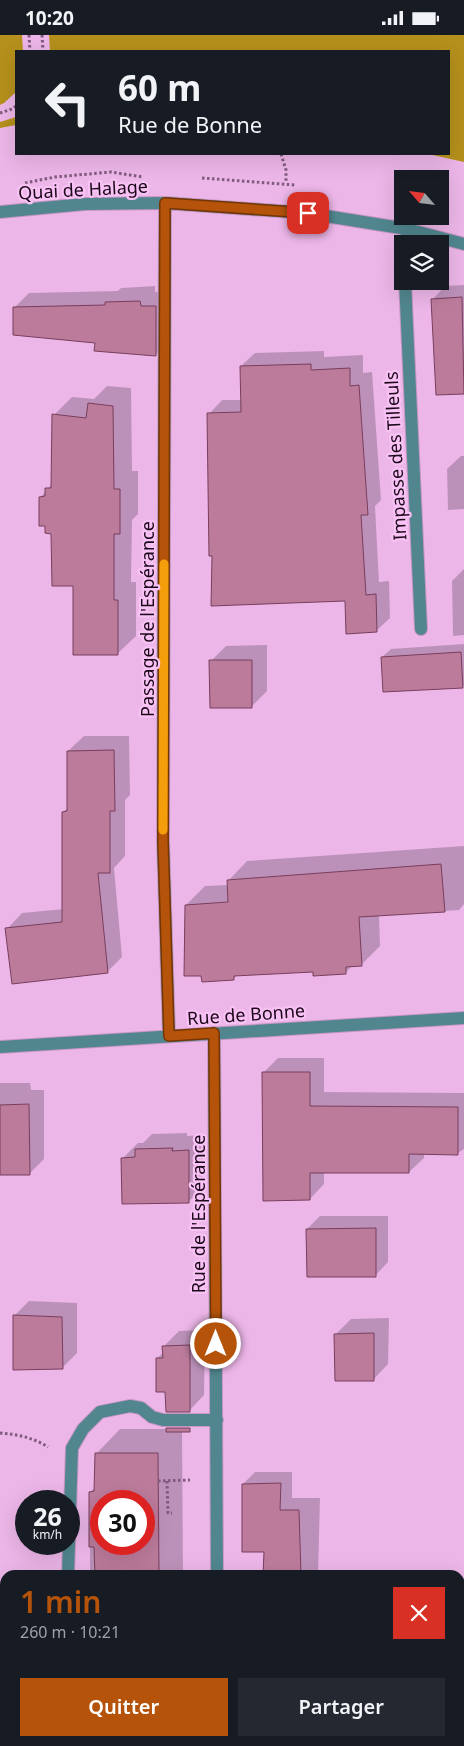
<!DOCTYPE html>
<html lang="fr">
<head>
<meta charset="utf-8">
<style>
  body { margin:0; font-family:"Noto Sans",sans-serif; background:#242831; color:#f1f3f6; height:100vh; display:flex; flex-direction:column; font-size:19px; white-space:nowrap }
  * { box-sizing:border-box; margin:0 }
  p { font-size:16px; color:#9ea1a6 }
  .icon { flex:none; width:28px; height:28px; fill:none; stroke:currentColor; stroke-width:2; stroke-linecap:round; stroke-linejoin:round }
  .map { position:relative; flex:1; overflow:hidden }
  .details { position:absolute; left:0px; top:1535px; width:465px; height:176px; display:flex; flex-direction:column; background:#171b24; border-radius:15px 15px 0 0; box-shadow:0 5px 20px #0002 }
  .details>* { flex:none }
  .hud { position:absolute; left:15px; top:15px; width:435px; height:105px; border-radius:0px; box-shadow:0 5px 20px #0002; background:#171b24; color:#f1f3f6; overflow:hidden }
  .needle { width:32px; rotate:298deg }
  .controls { position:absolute; left:394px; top:135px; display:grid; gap:10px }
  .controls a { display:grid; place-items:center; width:55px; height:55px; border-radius:0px; background:#171b24; box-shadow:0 5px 20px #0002; font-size:25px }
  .speed { position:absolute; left:15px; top:1455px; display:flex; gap:10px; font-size:25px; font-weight:700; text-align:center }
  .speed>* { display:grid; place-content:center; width:65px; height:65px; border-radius:50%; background:#171b24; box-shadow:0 5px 20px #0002; line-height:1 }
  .speed small { font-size:12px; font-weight:400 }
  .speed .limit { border:8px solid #d22; background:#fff; color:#111 }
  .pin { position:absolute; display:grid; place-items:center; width:42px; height:42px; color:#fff; margin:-21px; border-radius:10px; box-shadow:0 2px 8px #0006 }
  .me { position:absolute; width:55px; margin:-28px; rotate:0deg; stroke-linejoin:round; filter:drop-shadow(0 0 4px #0008) }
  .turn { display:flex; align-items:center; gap:18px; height:105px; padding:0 20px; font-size:22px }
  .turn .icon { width:65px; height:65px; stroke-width:2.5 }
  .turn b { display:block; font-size:35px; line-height:42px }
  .round { display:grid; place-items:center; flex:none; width:52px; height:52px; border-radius:0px; background:#242831 }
  .overview { display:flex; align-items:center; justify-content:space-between; height:85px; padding:0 20px }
  h1 { font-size:30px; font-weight:600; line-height:38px; color:#b45309 }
  .cta { display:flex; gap:10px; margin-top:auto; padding:10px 20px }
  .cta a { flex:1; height:58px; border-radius:0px; background:#b45309; color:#fff; font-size:20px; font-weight:600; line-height:58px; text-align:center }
  .cta a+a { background:#242831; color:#f1f3f6 }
  .status { display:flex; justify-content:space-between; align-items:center; height:35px; padding:0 25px; background:#171b24; direction:ltr }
  .status svg { height:14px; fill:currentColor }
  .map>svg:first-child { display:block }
  .water { fill:#b5901c }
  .pier { fill:#ecb6e8 }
  .shadow { fill:#0003; fill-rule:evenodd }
  .building { fill:#bc7b9b; stroke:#793e5d; fill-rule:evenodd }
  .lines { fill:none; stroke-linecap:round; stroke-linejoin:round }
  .minor-casing { stroke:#c697c3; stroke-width:14 }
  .path { stroke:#7f5b7c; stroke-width:3; stroke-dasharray:2.5 2.5; stroke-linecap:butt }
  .minor { stroke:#51868f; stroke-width:12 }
  .route-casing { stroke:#753606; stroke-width:12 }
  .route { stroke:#b45309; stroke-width:9 }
  .slow { stroke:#f59e0b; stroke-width:9 }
  .labels { text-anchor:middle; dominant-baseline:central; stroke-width:4.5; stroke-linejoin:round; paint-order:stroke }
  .street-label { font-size:18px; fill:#1b081a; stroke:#f9c2f5 }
</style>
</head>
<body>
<div class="status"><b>10:20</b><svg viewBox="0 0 49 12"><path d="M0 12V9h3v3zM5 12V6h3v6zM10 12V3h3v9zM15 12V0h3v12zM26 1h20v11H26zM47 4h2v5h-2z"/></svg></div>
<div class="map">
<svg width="464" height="1711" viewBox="0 0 464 1711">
  <rect width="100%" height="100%" fill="#ecb6e8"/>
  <path class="water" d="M0 0H464V127L428 119H449V16H16V90L0 93Z"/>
  <path class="pier" d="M22 0H49L50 16H23Z
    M16 57V82L0 87V70L4 68Z"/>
  <path class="shadow" d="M464 250V358L437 359 432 265 445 251Z
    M155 251V257L170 256V305L155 320 96 307 14 273 29 258 118 256 121 253Z
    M324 316V322L363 320V338L372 337 381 465 375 471 379 547 389 546 390 583 376 596 346 564 213 520 209 379 222 365H242L241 331 255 318Z
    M107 351 131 353 132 436H138V479L132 485 131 547H136V601L117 619 74 550 53 497 41 462 53 447 54 380 72 362 94 364Z
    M461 421H464V474L448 475 447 434Z
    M464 534V600L453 601 452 546Z
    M464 609V650L462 652 382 622 391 614Z
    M267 610V656L251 672 211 626 226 611Z
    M84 701H129L130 760 125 765V821L114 833 122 922 107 937 7 894 22 878 64 874 63 777 69 772 68 716Z
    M464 811V869L459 875 379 880 380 911 361 930 352 931 346 937 314 935 238 939 233 944 186 870 205 851 229 850 228 846 247 826Z
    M278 1023H324V1057L464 1058V1114L458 1118H424V1123L409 1137H324V1149L310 1164 263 1038Z
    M0 1048H30L31 1055H44V1124L29 1139H0Z
    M187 1098V1101L203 1100V1152L188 1167 122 1124 138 1108H143L152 1099Z
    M320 1181H388V1227L375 1241 307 1194Z
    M29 1266 77 1268V1318L62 1333 14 1281Z
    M389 1283 388 1329 373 1345 335 1300 351 1284Z
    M205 1295 204 1360 189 1376 166 1356 157 1323 164 1317V1311L179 1296Z
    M120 1394H182L183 1540H90V1457L96 1452V1419ZM101 1466H144V1509H101Z
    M255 1437H292V1463H320L318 1540H265V1516L243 1449Z
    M460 1601H464V1629L460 1633Z
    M5 1665V1706H113V1711H0V1670Z
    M274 1706H334V1711H274Z"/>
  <path class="building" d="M462 262 464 359 436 360 431 264Z
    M140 266 141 271H156V321L94 316 95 308 13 300V272L105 270V267Z
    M311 329V335L350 333V351L359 350 368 480H361L366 560 376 559 377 597 346 599 345 566 211 571 212 521H209L207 378 241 377 240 331Z
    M88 368 113 371 114 454H120V499H114V565H118V620H73V551H52L51 499 45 498V491H39V462L45 461V453H51L52 379 86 383Z
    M461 617 463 653 383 657 381 622Z
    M209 625H252V673H210Z
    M114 715 115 776H110V838H98L108 938 12 949 5 893 62 887V777L67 776V716Z
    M441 829 445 877 359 882 362 931 346 932V939L313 941V937L234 941V945L202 947 201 941H184L185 870 228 867 227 845Z
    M262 1037H310V1071L458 1072V1120L409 1119V1138H310V1165L263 1166Z
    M29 1069 30 1140H0V1070Z
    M173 1113 172 1116 189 1115V1168L122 1169 121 1123 135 1122V1114Z
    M376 1193V1242H307L306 1194Z
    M13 1280 62 1282 63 1334 13 1335Z
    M374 1298V1346H335L334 1299Z
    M190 1310V1377H166L165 1357H156V1323H163L162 1311Z
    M166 1393H190V1397H166Z
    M95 1418H158L159 1540H95L94 1512H89V1457L94 1456ZM101 1466H144V1509H101Z
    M281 1448 280 1475H299L301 1540H263L264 1517H242V1449Z"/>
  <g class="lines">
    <g class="minor-casing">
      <path id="minor" d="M165 168 163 806 169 1001
        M0 177 85 169 165 168 307 178 407 194 464 209
        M406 209 407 194
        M405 246 421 594
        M214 998 217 1540
        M0 1012 464 983
        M68 1540 72 1413 83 1394 100 1377 130 1371 141 1373 152 1382 163 1385H217
        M0 1659H5
        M217 1711V1706"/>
    </g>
    <path class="path" d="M29 0 30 16
      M42 0 43 16
      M0 78 12 74 16 71
      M281 119 286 135V148
      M202 143 295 150
      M25 148 55 142 111 137 143 142
      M0 1398C17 1399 34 1403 48 1412
      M158 1446 190 1445
      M167 1446 168 1478H172"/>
    <use href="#minor" class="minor"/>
  </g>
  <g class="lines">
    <g class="route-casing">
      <path id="route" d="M216 1309 214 998 169 1001 163 806 165 168 308 178"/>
    </g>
    <use href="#route" class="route"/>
    <path class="slow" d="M163 795 164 529"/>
  </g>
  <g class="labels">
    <g class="street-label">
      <text transform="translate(83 154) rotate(-3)">Quai de Halage</text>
      <text transform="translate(395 421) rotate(-93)">Impasse des Tilleuls</text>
      <text transform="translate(147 584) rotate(-90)">Passage de l'Espérance</text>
      <text transform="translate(246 979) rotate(-4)">Rue de Bonne</text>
      <text transform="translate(198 1179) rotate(-90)">Rue de l'Espérance</text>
    </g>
  </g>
</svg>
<div class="controls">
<a><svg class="needle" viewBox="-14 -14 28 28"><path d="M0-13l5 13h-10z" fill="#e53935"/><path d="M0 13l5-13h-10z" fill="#9ea1a6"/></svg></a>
<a><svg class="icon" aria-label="layers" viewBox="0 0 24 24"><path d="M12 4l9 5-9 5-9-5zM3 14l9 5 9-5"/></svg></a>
</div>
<div class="speed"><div>26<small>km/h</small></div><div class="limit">30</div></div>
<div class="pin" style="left:308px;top:178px;background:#d93025"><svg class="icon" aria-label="arrive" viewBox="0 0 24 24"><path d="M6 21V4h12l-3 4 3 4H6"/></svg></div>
<svg class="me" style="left:216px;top:1309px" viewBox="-20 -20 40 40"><circle r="17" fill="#b45309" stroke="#fff" stroke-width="3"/><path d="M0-11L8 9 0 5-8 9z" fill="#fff"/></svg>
<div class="hud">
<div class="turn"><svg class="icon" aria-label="left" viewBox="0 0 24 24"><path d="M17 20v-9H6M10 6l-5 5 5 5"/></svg><div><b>60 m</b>Rue de Bonne</div></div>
</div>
<section class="details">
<div class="overview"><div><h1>1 min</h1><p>260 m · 10:21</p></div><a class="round" style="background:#d93025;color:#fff"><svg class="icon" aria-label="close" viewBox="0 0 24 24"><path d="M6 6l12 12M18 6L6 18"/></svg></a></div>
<div class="cta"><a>Quitter</a><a>Partager</a></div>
</section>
</div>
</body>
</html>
